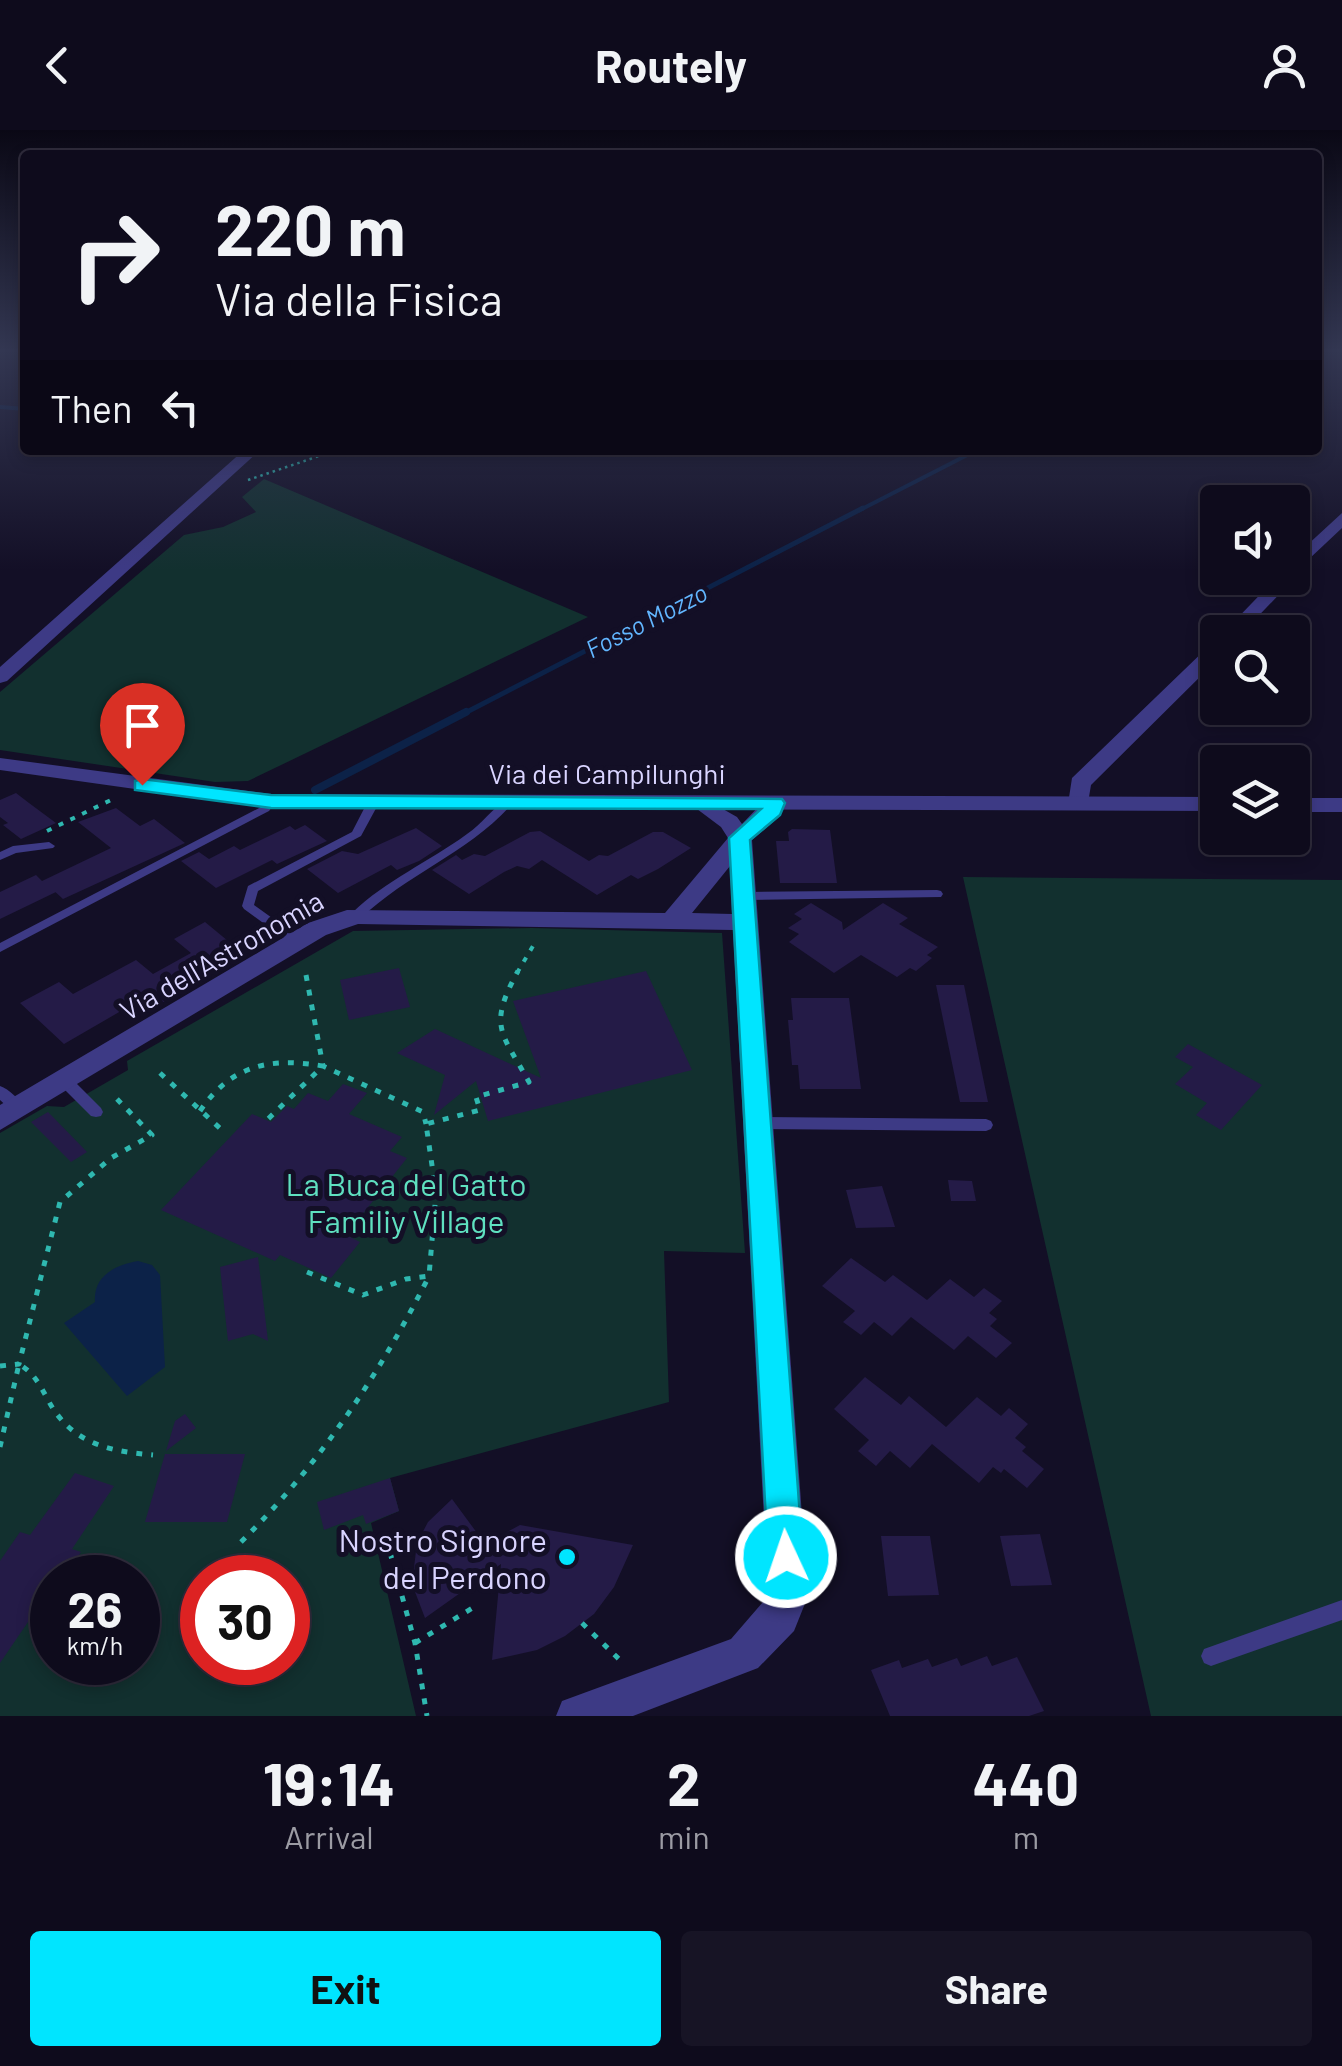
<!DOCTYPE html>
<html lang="en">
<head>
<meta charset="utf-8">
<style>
  body { margin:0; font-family:Barlow,sans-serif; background:#171425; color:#f1f3f6; height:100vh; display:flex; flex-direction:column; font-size:38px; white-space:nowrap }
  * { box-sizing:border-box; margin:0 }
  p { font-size:32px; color:#9b9ba3 }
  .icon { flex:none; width:55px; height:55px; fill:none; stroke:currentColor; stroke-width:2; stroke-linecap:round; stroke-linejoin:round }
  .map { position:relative; height:1586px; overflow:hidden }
  .details { display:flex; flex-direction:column; background:#0e0b1c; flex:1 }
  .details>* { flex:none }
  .hud { position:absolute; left:20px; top:20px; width:1302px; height:305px; border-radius:10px; box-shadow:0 5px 15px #0003,0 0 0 2px #2e2b3b; background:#0e0b1c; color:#f1f3f6; overflow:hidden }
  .controls { position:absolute; left:1200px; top:355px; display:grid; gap:20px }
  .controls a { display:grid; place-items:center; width:110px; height:110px; border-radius:10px; background:#0e0b1c; box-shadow:0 5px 15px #0003,0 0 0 2px #2e2b3b; font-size:50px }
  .speed { position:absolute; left:30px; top:1425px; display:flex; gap:20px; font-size:50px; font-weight:700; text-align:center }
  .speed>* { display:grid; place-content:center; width:130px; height:130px; border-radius:50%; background:#0e0b1c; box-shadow:0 5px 15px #0003,0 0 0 2px #2e2b3b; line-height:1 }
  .speed small { font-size:25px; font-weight:400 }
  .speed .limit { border:15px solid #d22; background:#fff; color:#111 }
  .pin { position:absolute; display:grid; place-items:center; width:85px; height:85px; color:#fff; margin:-102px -42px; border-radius:50% 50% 50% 0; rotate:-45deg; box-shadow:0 0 10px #0007 }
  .pin .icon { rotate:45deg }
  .me { position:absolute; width:110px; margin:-55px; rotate:357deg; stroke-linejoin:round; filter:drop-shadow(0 0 8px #0008) }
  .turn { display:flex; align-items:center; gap:35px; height:210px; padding:0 30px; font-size:45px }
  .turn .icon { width:130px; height:130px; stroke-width:2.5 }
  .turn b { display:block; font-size:70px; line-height:85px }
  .then { display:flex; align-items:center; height:95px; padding:0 30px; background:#0003; gap:20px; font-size:38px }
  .eta { display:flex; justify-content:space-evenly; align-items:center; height:170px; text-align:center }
  .eta b { font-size:60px; font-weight:700; line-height:70px }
  .button { display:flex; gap:20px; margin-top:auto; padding:20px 30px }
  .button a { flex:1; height:115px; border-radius:10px; background:#00e5ff; color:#111; font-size:40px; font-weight:700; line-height:115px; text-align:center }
  .button a+a { background:#171425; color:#f1f3f6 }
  header { display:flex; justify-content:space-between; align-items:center; height:130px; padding:0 30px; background:#0e0b1c; font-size:45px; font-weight:700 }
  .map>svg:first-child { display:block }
  .green { fill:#12302f; fill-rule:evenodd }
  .water { fill:#0c2248 }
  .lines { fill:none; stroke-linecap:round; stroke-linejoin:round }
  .stream-far2 { stroke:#0c2248; stroke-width:4 }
  .stream-far1 { stroke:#0c2248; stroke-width:5 }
  .stream { stroke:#0c2248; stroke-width:8 }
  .building { fill:#241b47 }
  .path-far2 { stroke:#2fb8b0; stroke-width:2.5; stroke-dasharray:2.5 4; stroke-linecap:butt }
  .path-far1 { stroke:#2fb8b0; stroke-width:4; stroke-dasharray:5 8; stroke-linecap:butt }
  .path { stroke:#2fb8b0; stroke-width:5; stroke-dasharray:6 9; stroke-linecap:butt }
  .service { fill:#3d3a85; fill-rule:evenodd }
  .minor { fill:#3d3a85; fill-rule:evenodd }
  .tertiary { fill:#3d3a85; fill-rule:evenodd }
  .route { fill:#00e5ff; stroke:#0095a6; stroke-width:2.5 }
  .poi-dot { fill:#00e5ff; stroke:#130f26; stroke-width:4 }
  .labels { text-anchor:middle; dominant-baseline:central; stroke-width:10; stroke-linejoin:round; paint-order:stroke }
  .far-water-label { font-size:25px; font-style:italic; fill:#62b6ff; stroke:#130f26 }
  .street-label { font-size:28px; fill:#d9d4ff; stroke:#130f26 }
  .near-park-label { font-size:32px; fill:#5fe0c0; stroke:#130f26 }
  .near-poi-label { font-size:32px; fill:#d9d4ff; stroke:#130f26; text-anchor:end }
</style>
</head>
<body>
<header><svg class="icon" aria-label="back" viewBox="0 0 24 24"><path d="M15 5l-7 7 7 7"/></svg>Routely<svg class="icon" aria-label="person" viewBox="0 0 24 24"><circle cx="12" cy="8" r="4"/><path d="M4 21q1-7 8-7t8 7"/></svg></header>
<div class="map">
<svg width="1342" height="1586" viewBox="0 0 1342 1586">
  <rect width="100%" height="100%" fill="#130f26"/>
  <path class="green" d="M264 349 588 487 248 651 215 652 0 620V562L184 405 223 397 256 382 242 367Z
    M963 747 1342 750V1586H1151Z
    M532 798 722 803 745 1123 664 1121 669 1272 390 1348 399 1381 371 1393 416 1586H0V1003L47 976 64 977 128 940 127 931 353 801ZM52 1448H138V1532H52ZM202 1448H288V1532H202Z"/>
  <path class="water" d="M138 1131 152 1135 160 1145 165 1237 127 1266 64 1193 95 1172C93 1146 115 1135 138 1131Z"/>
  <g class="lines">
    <path class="stream-far2" d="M0 277 25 279
      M858 381 977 320"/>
    <path class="stream-far1" d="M461 585 863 378"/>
    <path class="stream" d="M315 660 466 582"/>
  </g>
  <path class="building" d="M16 663 29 673 56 693 21 709 3 695 8 693 0 687V670Z
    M116 678 140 696 154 689 185 713 63 769 51 758 56 762 0 789V762L36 745 42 751 111 718 78 692Z
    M305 695 327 711 277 734 272 730 216 758 181 731 199 722 209 729 234 716 240 720 290 696 295 700Z
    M416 698 442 716 419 731 397 740 391 735 338 763 307 739 342 721 358 724Z
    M792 699 830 700 837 753H780L776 711H789L788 702Z
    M540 701 589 731 599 725 608 726 653 702H663L691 718 658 739 638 749 631 745 597 765 542 730 529 739 517 736 504 742 469 764 432 740 456 725 462 730 474 724 485 726 530 702Z
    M811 773 842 792 843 800 883 773 908 788 899 794 938 817 927 825 932 828 916 841 910 838 897 847 861 825 834 843 789 812 799 804 788 798 802 789 794 784Z
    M205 792 245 825 220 840 215 836 167 863 172 867 144 883 133 874 64 914 20 873 59 852 73 864 136 830 153 844 191 823 174 809Z
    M399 838 410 877 349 890 340 850Z
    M646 841 692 940 488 991 476 951 434 985 445 945 397 923 435 899 541 948 513 871Z
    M936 855H964L988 972H960Z
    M791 868H849L861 959H800L798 935H792L788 890H793Z
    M1188 914 1262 955 1221 1000 1196 985 1207 973 1175 954 1193 937 1175 927Z
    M343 954 367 963 349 984 402 1007 390 1021 407 1028 346 1105 360 1112 331 1148 280 1125 275 1131 161 1080 252 984 271 992 287 976 294 979 308 963 328 971Z
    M48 982 53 987 87 1022 71 1032 31 992Z
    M948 1050 972 1051 976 1071H951Z
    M882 1056 895 1097 856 1098 846 1060Z
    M258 1127 268 1211 253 1204 228 1211 220 1137Z
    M851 1128 885 1152 893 1145 927 1170 950 1149 974 1167 984 1158 1002 1171 989 1183 997 1189 990 1196 1012 1213 996 1228 968 1206 954 1220 911 1187 892 1206 874 1192 861 1205 843 1192 855 1181 822 1156Z
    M865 1247 901 1275 909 1266 946 1297 977 1267 1001 1286 1009 1278 1028 1294 1015 1308 1026 1317 1022 1321 1044 1339 1027 1358 1004 1339 1001 1343 993 1337 979 1353 932 1314 910 1338 890 1321 876 1336 858 1321 869 1310 834 1279Z
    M185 1284 196 1298 166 1321 175 1291Z
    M165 1324H245L227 1392H145Z
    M75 1343 114 1356 72 1419 81 1422 64 1448H52V1470L45 1467 0 1533V1431L20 1402 30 1405Z
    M390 1348 399 1381 366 1394 363 1385 324 1400 317 1372Z
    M452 1369 494 1426 505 1403 520 1395 633 1415 614 1457 594 1484 565 1506 537 1520 492 1530 501 1434 425 1488 412 1454 417 1413 428 1392Z
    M1040 1404 1052 1455 1011 1456 1000 1406Z
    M881 1406H930L939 1465 888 1466Z
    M987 1526 992 1536 1017 1527 1044 1581 1029 1586H890L871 1540 899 1530 902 1538 928 1529 932 1537 957 1528 961 1536Z"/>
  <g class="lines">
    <path class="path-far2" d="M248 350 337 320"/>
    <path class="path-far1" d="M47 701 115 668
      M517 843 536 811"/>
    <path class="path" d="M306 845 323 936 423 982 426 994
      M160 943 224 1002
      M200 981C231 935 270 927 323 936L268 989
      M307 1142 363 1165 406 1149 429 1146 436 1063 426 994 480 980 476 967 529 952C502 903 487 897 518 841
      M0 1236 19 1234 60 1072 111 1028 152 1005 117 969
      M0 1317 19 1234C34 1243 40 1255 48 1270 71 1313 107 1321 153 1325
      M386 1408 415 1513 427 1586
      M241 1412C319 1335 380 1244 429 1146
      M582 1493 624 1534
      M415 1513 479 1474"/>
    <path class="service" d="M271 668 277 671 269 681 0 822V813L261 677 267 669Z
      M374 668 380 671 361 706 258 761 254 775 300 808 302 811 300 814H292L244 779 242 776 248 756 352 702 368 671Z
      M508 669 514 672 512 674C467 724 408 743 360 789H352L350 786 352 783C386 750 429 732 467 704 482 694 493 677 508 669Z
      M49 712 55 716 53 718 16 723 0 730V722L13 716Z
      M937 760 941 761 943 764 941 767 746 770 740 766 746 762Z
      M65 946 70 947 101 978 103 982 101 986 96 987 91 986 60 955 58 951 60 947Z
      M0 956C9 959 20 970 25 978L23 982C13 985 7 976 0 970Z
      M761 987 986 989 991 991 993 995 991 999 986 1001 761 999 756 997 754 993 756 989Z
      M1342 1470V1490L1211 1536 1204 1533 1201 1526 1204 1519Z"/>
    <path class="minor" d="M244 320H260L7 551 0 553V537Z
      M1342 383V398L1292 445V429Z
      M1292 446 1294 448 1291 452 1243 502H1224L1276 448Z
      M1218 512V529L1091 655 1087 679H1071L1068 674 1072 648 1211 514Z
      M700 666 737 687 742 694 767 668 775 666 786 673 780 686 752 710 808 1466 794 1501 758 1538 633 1586H556L562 1571 731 1509 768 1466 733 800 358 794 326 805 0 1000V975L308 793 347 780 665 783 728 708 721 697 689 673ZM730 736 732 784 692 783Z"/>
    <path class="tertiary" d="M0 628 271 664 1218 667V681L271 678 0 640Z
      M1292 668H1342V682H1292Z"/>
  </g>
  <linearGradient id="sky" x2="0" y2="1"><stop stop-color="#0a0815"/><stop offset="0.5" stop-color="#333752"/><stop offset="1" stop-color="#333752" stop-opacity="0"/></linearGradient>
  <rect width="1342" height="441" fill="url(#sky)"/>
  <path class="route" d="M142 649 271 665 782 669 785 673 780 685 750 710 803 1427 798 1439 786 1444 773 1439 768 1427 729 708 761 679 271 678 135 660V651Z"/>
  <circle class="poi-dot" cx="567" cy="1427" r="10"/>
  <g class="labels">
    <g class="far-water-label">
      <text transform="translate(646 490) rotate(-27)">Fosso Mozzo</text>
    </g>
    <g class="street-label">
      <text x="607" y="643">Via dei Campilunghi</text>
      <text transform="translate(221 825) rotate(-30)">Via dell'Astronomia</text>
    </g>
    <g class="near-park-label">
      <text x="406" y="1053">La Buca del Gatto<tspan x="406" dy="37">Familiy Village</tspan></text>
    </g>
    <g class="near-poi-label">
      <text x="547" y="1409">Nostro Signore<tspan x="547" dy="37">del Perdono</tspan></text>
    </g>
  </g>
</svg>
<div class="controls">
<a><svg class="icon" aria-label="sound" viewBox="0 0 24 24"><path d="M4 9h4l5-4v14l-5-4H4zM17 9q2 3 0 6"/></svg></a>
<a><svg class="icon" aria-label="search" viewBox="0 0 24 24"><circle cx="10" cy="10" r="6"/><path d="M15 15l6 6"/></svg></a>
<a><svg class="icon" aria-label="layers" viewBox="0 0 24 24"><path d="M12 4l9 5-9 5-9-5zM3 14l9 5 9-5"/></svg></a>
</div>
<div class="speed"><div>26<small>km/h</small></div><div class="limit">30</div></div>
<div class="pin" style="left:142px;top:655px;background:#d93025"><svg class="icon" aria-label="arrive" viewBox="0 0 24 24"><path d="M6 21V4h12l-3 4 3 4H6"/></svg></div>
<svg class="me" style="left:786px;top:1427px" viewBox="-20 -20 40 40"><circle r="17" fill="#00e5ff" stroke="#fff" stroke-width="3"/><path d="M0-11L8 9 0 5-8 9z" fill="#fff"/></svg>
<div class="hud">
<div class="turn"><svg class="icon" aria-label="right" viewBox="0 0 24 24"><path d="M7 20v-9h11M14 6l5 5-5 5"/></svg><div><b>220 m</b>Via della Fisica</div></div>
<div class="then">Then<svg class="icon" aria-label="left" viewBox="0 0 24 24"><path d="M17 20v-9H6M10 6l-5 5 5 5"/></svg></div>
</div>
</div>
<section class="details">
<div class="eta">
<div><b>19:14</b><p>Arrival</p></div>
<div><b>2</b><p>min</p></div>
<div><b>440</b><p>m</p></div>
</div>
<div class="button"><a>Exit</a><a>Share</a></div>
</section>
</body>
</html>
